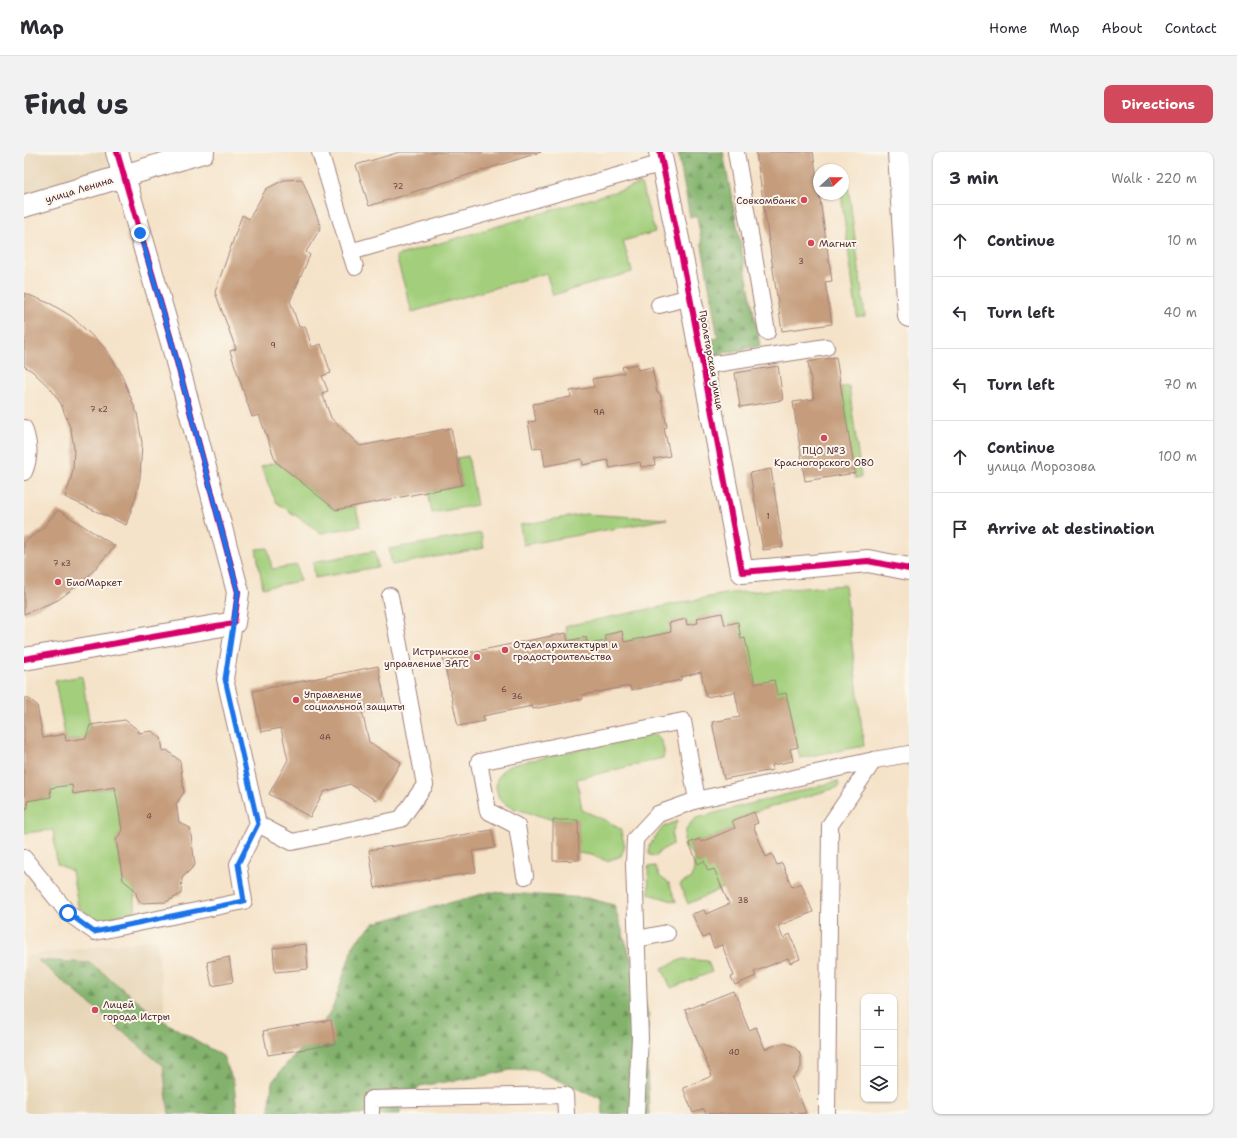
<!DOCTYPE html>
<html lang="en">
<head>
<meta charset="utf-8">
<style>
  body { margin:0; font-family:"Shantell Sans",sans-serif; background:#f2f2f3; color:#2b2b33 }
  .controls { position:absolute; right:12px; bottom:12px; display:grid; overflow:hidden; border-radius:8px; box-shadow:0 1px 3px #0004 }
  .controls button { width:36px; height:36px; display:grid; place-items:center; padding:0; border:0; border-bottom:1px solid #e1e1e2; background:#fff; color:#2b2b33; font:20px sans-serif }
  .compass { position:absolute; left:789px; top:12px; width:36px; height:36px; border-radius:50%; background:#fff; box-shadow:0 1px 3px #0004; rotate:68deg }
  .stop { position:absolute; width:12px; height:12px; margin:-9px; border:3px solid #1a73e8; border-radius:50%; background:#fff }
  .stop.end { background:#1a73e8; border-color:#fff; box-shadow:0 1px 4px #0008 }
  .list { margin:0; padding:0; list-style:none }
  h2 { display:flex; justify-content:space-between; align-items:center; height:52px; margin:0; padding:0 16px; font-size:17px }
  h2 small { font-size:13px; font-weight:400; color:#7c7c81 }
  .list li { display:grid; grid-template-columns:26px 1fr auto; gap:12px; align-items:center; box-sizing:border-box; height:72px; padding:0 16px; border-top:1px solid #e1e1e2 }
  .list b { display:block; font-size:15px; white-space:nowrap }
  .list p { margin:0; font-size:13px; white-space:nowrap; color:#7c7c81 }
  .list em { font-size:13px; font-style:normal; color:#7c7c81 }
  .icon { flex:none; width:22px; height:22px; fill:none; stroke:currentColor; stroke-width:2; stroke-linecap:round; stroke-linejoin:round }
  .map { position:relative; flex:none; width:885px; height:962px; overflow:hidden; border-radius:8px }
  header { display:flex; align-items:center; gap:24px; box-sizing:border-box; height:56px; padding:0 20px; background:#fff; border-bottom:1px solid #e1e1e2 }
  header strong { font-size:19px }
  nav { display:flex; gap:22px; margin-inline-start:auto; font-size:14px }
  .intro { display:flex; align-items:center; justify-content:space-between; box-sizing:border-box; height:96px; padding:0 24px }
  h1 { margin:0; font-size:28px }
  .button { padding:10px 18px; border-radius:8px; background:#d1495b; color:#fff; font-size:14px; font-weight:700 }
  main { display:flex; gap:24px; padding:0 24px }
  aside { flex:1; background:#fff; border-radius:8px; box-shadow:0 1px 3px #0004 }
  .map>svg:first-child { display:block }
  .built { fill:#e7d5b7 }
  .green { fill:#a3cf7c; stroke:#767754 }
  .forest { fill:url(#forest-firs); stroke:#66684c }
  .building { fill:#c59c7c }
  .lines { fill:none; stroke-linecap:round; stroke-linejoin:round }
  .lane-casing { stroke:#a0817a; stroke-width:18 }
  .street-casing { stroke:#a0817a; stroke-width:24 }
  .secondary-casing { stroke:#a0817a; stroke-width:24 }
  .primary-casing { stroke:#a0817a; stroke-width:24 }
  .lane { stroke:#fff; stroke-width:16 }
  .street { stroke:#fff; stroke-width:22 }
  .secondary { stroke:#fff; stroke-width:22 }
  .primary { stroke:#fff; stroke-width:22 }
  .cycleway-casing { stroke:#fbf7ec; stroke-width:8 }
  .cycleway { stroke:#d6006c; stroke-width:6 }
  .route { stroke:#1a73e8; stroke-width:5 }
  .poi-dot { fill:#d1495b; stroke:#fbf7ec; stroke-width:1.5 }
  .labels { text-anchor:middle; stroke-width:4; stroke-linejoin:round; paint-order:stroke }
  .number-label { font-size:8px; fill:#693e3f }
  .street-label { font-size:10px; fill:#4a1f2b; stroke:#fbf7ec }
  .poi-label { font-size:10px; fill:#4a1f2b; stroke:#fbf7ec; text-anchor:start }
</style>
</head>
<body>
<header>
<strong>Map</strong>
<nav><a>Home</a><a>Map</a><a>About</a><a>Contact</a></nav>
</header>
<div class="intro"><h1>Find us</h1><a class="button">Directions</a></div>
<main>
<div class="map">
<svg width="885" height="962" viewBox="0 0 885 962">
  <defs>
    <pattern id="forest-firs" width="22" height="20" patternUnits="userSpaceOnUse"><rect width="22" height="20" fill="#82b26c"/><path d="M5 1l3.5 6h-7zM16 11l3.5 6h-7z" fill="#6c9059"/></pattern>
  </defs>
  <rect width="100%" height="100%" fill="#fbf7ec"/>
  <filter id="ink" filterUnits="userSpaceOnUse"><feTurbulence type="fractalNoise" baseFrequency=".025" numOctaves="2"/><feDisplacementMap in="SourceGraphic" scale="8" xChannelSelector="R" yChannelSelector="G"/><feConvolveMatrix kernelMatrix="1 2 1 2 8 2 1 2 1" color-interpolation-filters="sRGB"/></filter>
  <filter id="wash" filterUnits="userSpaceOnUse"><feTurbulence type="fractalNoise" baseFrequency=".012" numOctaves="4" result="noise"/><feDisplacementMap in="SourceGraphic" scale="16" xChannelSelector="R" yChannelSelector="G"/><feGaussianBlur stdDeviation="0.9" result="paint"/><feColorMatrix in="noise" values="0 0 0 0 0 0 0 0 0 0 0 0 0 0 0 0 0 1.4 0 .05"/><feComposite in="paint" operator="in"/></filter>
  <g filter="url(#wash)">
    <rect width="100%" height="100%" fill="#f5e3c9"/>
    <g class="built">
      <path d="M0 0H93L100 24 0 54Z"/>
      <path d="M132 787 155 962H0V804Z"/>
    </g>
    <g class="green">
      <path d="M617 32 631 80 599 89 608 120 529 143 522 121 388 160 372 104Z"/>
      <path d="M819 32H824L841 164 833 165 817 42H819Z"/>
      <path d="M825 234 837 325 831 326 817 235Z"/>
      <path d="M444 304 453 353 408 361 404 340 438 333 433 306Z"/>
      <path d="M252 310 312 358 331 354 337 374 297 381 252 350 237 315Z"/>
      <path d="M561 362 643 367 499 393 496 373Z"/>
      <path d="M457 381 460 396 368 413 365 397Z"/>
      <path d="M244 396 248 417 273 413 276 429 239 436 232 397Z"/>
      <path d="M351 399 354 415 291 426 289 410Z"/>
      <path d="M821 433 840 594 776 606 762 541 753 543 731 532 721 486 717 487 714 470 701 473 698 461 673 466 674 471 663 473 662 467 645 471 647 480 600 490 597 479 581 483 582 489 564 492 562 485 544 489 541 474 706 441Z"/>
      <path d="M58 524 66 573 62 586 42 589 31 529Z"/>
      <path d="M623 582 633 583C638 589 642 598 639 606L553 627 558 658 583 669 596 677 601 694 597 704 583 709 567 703 554 701V668H529L489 656 481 652 475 646 472 636 473 627 479 618 487 613Z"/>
      <path d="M814 629 815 635 730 660 708 669 711 676 677 690 675 687 665 691 674 712 680 709 690 717 699 736 664 752 656 732 668 726C671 711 673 704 660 695 659 682 662 674 672 666Z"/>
      <path d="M48 633 49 642 91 635 98 679 92 688 99 728 111 738V760L75 768 65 764 54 754 48 719 33 712 29 678 0 681V657L3 649 27 645 26 636Z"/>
      <path d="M653 669 648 681 649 692 636 699 633 704 625 703V694L639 675Z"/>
      <path d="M631 714 636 725 645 731 652 750 625 742 624 715Z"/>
      <path d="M659 807 684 809 688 820 647 836 638 816Z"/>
    </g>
    <g class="forest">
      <path d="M654 0H699L736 194 690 203 687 187 694 186 673 64 666 65Z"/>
      <path d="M466 740 563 746 590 753 625 864 622 894 625 962H579L578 947 511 918H486L460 924 396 934 376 955V962H245L248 930 265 909 293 880 309 855 330 791 350 771Z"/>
      <path d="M14 808 67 811 134 866 199 904 210 931 213 962H145L139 914Z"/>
    </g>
    <g id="blocks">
      <g class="building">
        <path d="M376 0H517L345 54 332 13Z"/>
        <path d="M732 0H789L808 129 801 130 808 172 758 179Z"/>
        <path d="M278 27 297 75 282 100 286 103 266 149 275 175 281 174 288 195 297 192 307 221 298 224 304 239 298 241 307 266 336 294 427 276 438 333 312 358 252 310 235 263 228 265 206 199 212 197 191 140 218 63 225 67 242 37 260 28Z"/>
        <path d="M0 141 27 152 47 164 80 195 96 219 113 261 118 291 116 325 112 344 102 373 41 345 47 327 49 316 50 296 47 278 37 252 27 237 8 219 0 214Z"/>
        <path d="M812 205 831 321 781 329 769 250 790 247 784 210Z"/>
        <path d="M613 212 614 218 628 215 633 241H636L643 275 640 276 646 304 630 307 631 313 617 315 616 310 586 316 584 308 559 313 558 307 521 314 518 295 509 297 504 270 512 269 509 252 547 245 546 239 570 235 568 227 600 221 598 215Z"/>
        <path d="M754 214 759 248 716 255 711 221Z"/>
        <path d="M747 317 759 395 739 398 726 321Z"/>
        <path d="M34 358 91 394 62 427 34 448 0 462V390L17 378Z"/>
        <path d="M698 461 701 473 714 470 717 487 721 486 731 532 750 528 753 543 762 541 774 595 766 597 769 609 748 613 749 618 700 627 688 570 716 565 711 540 682 545 677 520 657 525V528L607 538 606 534 558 543 559 547 509 557 508 554 459 564 461 569 434 574 419 506 542 481 544 489 562 485 564 492 582 489 581 483 598 479 600 490 647 480 645 471 662 467 663 473 674 471 673 466Z"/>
        <path d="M354 514 362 554 338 559 345 590 377 610 353 649 326 632 300 640 286 665 245 642 264 608 257 576 237 580 229 539Z"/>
        <path d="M0 546H4L13 553 19 586 41 582 42 589 62 586 66 573 101 568 114 578 115 581 128 579 137 586 139 599 143 598 156 609 160 640 152 652 155 670 166 676 171 713 158 726 157 742 142 750 117 751 113 745 111 738 99 728 92 688 98 679 91 635 49 642 48 633 26 636 27 645 3 649 4 656 0 657Z"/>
        <path d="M730 660 734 671 729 673 742 705 748 702 753 713 758 711 768 735 777 731 789 760 754 774 759 786 766 782 776 807 766 811 764 806 730 820 732 824 711 833 707 825 710 824 698 793 690 796 685 783 679 786 668 762 680 758 682 762 705 752 690 717 684 719 680 709 674 712 665 691 675 687 677 690 711 676 708 669Z"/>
        <path d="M529 668H554L555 708 529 709Z"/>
        <path d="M468 678 471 696 448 699 452 720 351 736 345 698Z"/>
        <path d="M282 792 284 817 251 820 249 796Z"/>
        <path d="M205 805 209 830 188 834 183 810Z"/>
        <path d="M709 839 725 878 732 875 741 897 754 892 761 891 769 894 775 900 777 906V915L773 922 768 926 782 961 772 962 767 959 765 962H682L680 957 669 961 659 936 688 924 661 858Z"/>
        <path d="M307 868 311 892 244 903 239 879Z"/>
      </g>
    </g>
  </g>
  <g filter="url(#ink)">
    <use href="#blocks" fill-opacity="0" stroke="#a0817a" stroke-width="1"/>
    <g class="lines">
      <defs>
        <g id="lane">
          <path d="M296 0 331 115"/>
          <path d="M712 0 743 180"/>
          <path d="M326 100 639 11"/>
          <path d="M635 153 666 145"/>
          <path d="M678 214 802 195"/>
          <path d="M0 276C5 291 7 304 0 320"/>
          <path d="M210 471 201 527 234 672 268 690 377 667 401 633 366 444"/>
          <path d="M0 706 44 761 71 780 220 749 214 712 234 672"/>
          <path d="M501 724 493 674 464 659 455 610 659 569 673 648 850 608 885 602"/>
          <path d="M613 787 643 781"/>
          <path d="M347 962V947L541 943 542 962"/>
          <path d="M612 962 616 886 610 712 611 687 634 662 673 648"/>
          <path d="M803 962 806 673 850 608"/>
        </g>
        <g id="street">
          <path d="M636 0 666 145 718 420 844 409 885 417"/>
          <path d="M0 507 210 471 214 440 148 191 93 0"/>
        </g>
        <path id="secondary" d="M0 54 179 0"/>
        <path id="primary" d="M875 0 885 164"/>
      </defs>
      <use href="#lane" class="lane-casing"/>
      <use href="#street" class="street-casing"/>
      <use href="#secondary" class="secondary-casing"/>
      <use href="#primary" class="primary-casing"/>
      <use href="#lane" class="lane"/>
      <use href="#street" class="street"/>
      <use href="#secondary" class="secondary"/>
      <use href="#primary" class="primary"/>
      <defs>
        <g id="cycleway">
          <path d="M636 0 666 145 718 420 844 409 885 417"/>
          <path d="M0 507 210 471 214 440 148 191 93 0"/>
        </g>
      </defs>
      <use href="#cycleway" class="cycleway-casing"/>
      <use href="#cycleway" class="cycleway"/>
    </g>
  </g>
  <g class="lines" filter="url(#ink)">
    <path class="route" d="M44 761 70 780 220 749 214 712 234 672 201 527 214 440 148 191 116 81"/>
  </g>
  <g class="poi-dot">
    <circle cx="780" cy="48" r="4"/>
    <circle cx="787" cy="91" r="4"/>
    <circle cx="800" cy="286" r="4"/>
    <circle cx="34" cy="430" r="4"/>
    <circle cx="481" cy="498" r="4"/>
    <circle cx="453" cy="505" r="4"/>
    <circle cx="272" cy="548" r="4"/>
    <circle cx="71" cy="858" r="4"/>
  </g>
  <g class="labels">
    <g class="number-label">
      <text x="374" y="37">72</text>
      <text x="777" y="112">3</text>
      <text x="249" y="196">9</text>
      <text x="75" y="260">7 к2</text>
      <text x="575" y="263">9А</text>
      <text x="744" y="367">1</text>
      <text x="38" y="414">7 к3</text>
      <text x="480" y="540">6</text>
      <text x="493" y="547">36</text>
      <text x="301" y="588">4А</text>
      <text x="125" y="667">4</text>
      <text x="719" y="751">38</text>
      <text x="710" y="903">40</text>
    </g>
    <g class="street-label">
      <text transform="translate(55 37) rotate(-17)" y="4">улица Ленина</text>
      <text transform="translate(688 208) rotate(80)" y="4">Пролетарская улица</text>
    </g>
    <g class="poi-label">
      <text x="772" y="52" text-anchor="end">Совкомбанк</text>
      <text x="795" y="95">Магнит</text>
      <text x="800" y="302" text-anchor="middle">ПЦО №3<tspan x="800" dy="12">Красногорского ОВО</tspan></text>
      <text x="42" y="434">БиоМаркет</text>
      <text x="489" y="496">Отдел архитектуры и<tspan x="489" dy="12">градостроительства</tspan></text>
      <text x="445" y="503" text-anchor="end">Истринское<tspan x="445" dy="12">управление ЗАГС</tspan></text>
      <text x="280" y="546">Управление<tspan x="280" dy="12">социальной защиты</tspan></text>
      <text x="79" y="856">Лицей<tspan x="79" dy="12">города Истры</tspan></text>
    </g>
  </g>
</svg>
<div class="controls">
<button>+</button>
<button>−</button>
<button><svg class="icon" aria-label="layers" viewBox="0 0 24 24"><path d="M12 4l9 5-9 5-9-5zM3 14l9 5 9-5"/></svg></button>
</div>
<svg class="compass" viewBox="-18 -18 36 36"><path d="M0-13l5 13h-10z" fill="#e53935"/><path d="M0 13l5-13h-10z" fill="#7c7c81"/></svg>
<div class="stop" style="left:44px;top:761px"></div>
<div class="stop end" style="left:116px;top:81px"></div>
</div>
<aside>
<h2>3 min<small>Walk · 220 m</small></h2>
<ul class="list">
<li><svg class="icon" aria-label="ahead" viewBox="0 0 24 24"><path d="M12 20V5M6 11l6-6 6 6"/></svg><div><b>Continue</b></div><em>10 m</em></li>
<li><svg class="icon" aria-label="left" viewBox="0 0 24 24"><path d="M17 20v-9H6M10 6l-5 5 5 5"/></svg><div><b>Turn left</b></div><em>40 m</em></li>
<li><svg class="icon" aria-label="left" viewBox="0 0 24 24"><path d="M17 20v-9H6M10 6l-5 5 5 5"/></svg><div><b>Turn left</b></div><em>70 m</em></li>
<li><svg class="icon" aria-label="ahead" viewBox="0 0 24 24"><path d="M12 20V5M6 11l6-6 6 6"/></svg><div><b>Continue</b><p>улица Морозова</p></div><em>100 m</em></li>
<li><svg class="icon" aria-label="arrive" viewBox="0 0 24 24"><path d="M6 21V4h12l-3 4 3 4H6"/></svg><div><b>Arrive at destination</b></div></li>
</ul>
</aside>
</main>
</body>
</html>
